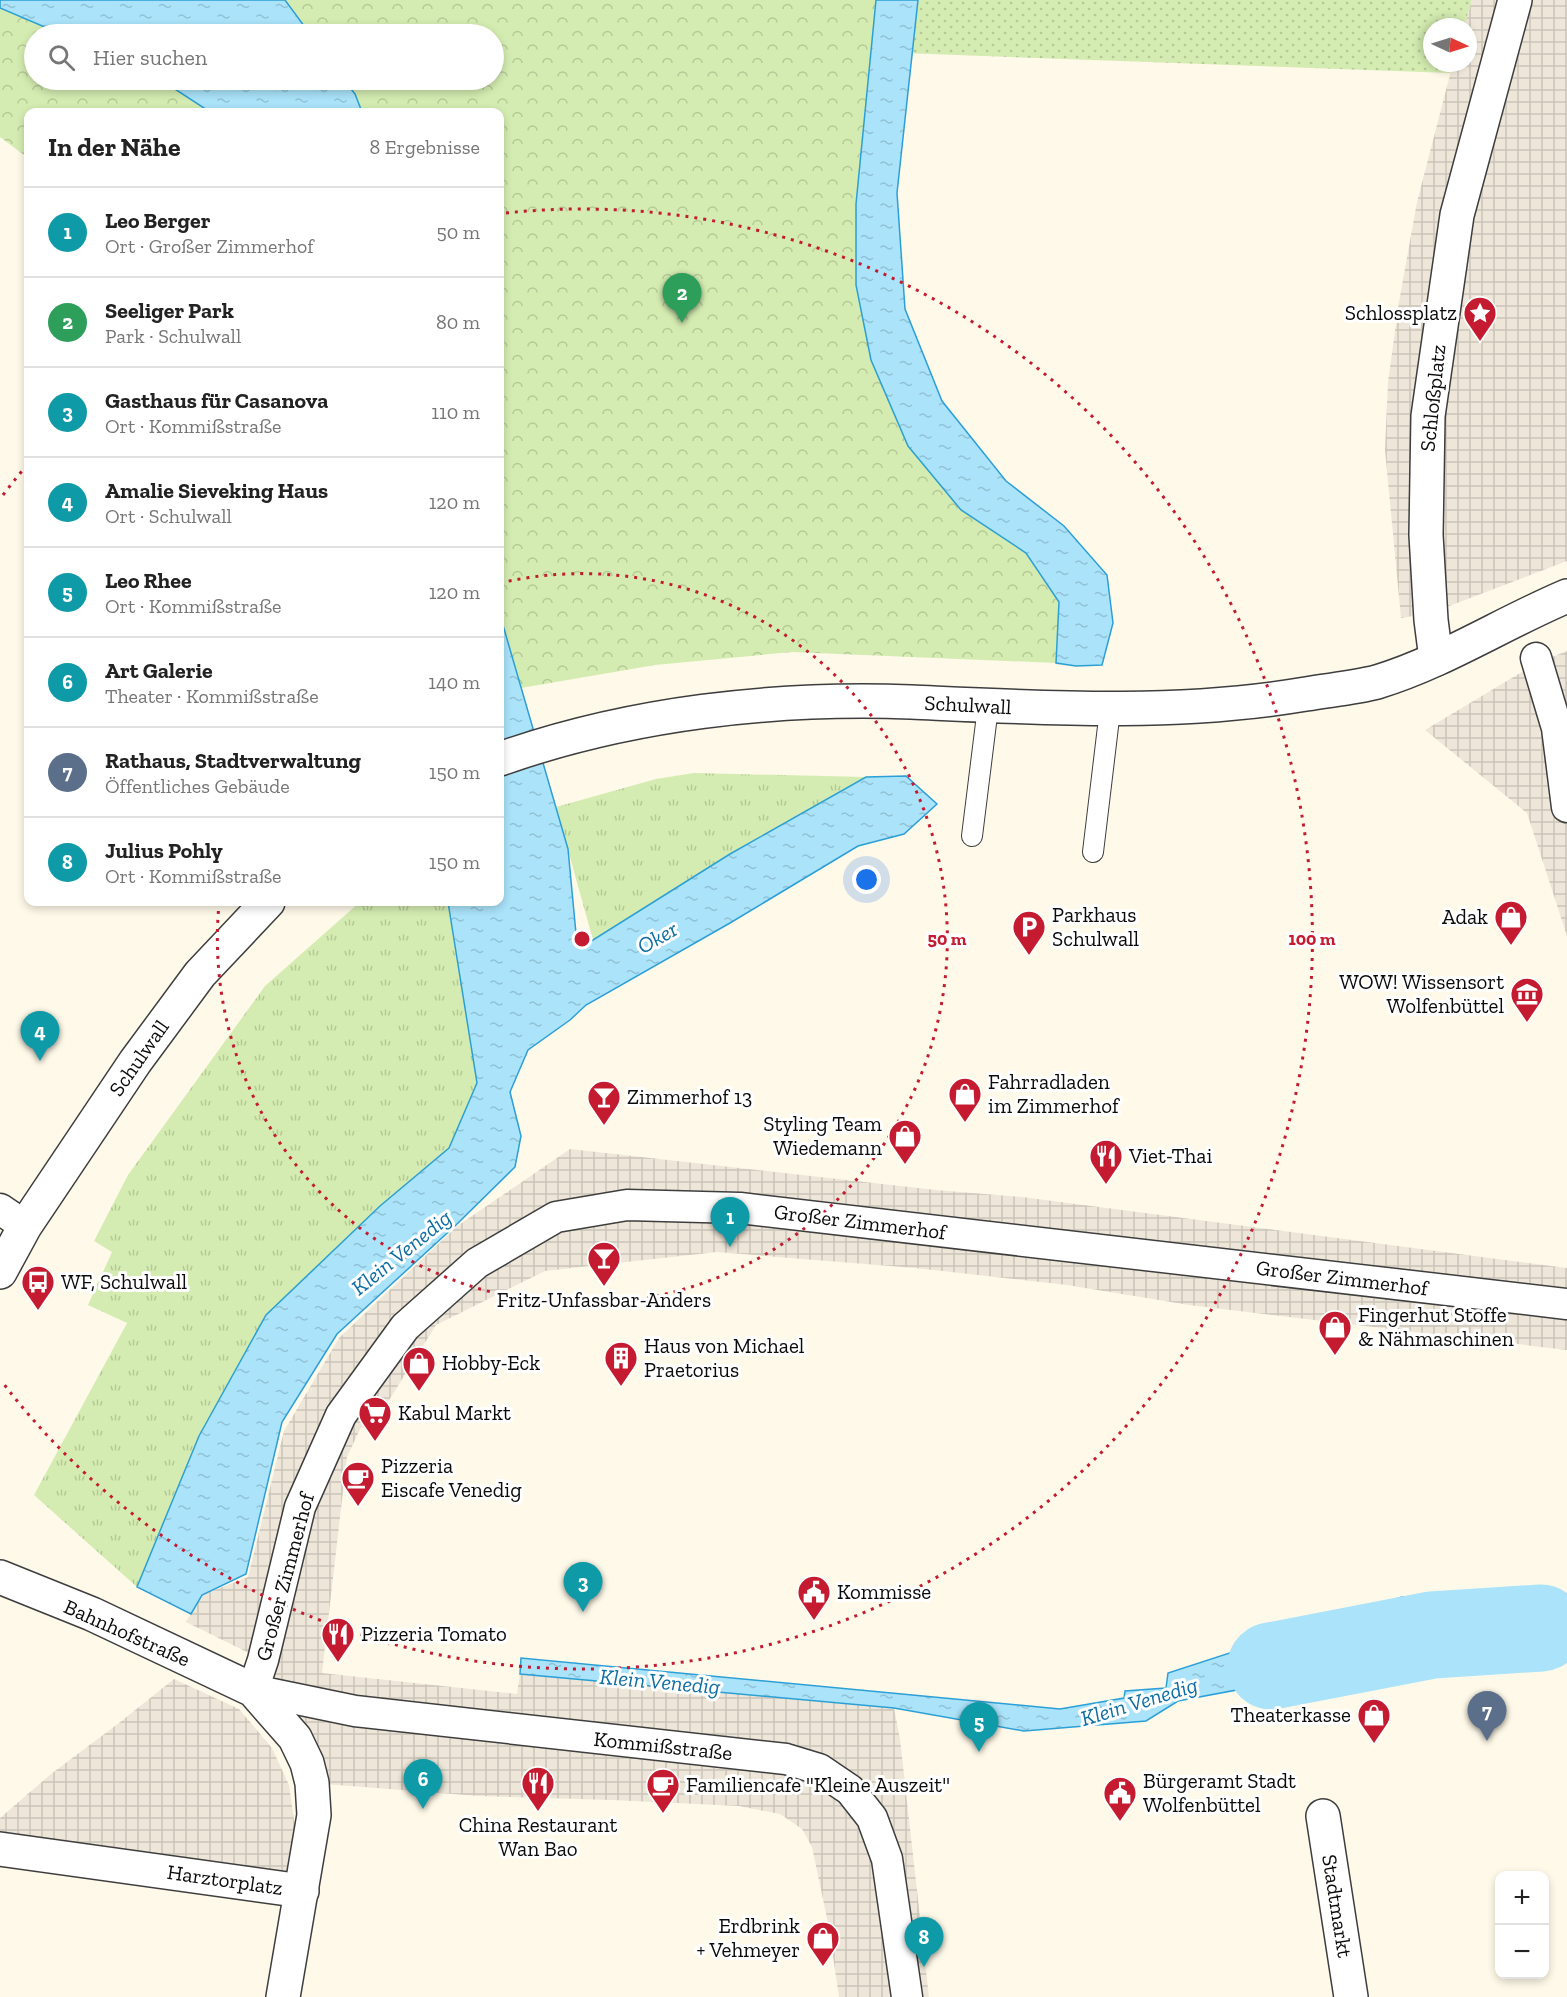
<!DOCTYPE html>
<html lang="de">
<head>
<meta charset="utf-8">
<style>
  body { margin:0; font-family:"Zilla Slab",serif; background:#f6f6f6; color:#222 }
  .controls { position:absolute; right:18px; bottom:18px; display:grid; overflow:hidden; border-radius:12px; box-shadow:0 3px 9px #0003 }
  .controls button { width:54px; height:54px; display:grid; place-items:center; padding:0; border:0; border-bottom:2px solid #e0e0e0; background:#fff; color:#222; font:30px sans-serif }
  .compass { position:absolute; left:1423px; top:18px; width:54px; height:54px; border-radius:50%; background:#fff; box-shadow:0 3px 9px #0003; rotate:94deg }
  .you { position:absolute; left:867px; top:880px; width:21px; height:21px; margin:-15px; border:4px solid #fff; border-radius:50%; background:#1a73e8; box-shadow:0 0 0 9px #1a73e833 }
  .badge { display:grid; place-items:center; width:39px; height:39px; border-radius:50%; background:#c41b30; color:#fff; font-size:20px; font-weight:700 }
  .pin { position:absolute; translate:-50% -50px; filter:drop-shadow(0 2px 3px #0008) }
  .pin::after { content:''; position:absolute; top:32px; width:21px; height:18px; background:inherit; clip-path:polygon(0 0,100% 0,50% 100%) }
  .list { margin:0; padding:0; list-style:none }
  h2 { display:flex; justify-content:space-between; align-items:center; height:78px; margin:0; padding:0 24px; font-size:26px }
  h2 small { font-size:20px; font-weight:400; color:#767676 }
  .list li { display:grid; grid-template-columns:39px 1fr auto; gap:18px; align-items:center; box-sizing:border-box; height:90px; padding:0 24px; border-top:2px solid #e0e0e0 }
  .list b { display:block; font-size:22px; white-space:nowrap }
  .list p { margin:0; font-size:20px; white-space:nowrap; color:#767676 }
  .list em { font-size:20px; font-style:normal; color:#767676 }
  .icon { flex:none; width:33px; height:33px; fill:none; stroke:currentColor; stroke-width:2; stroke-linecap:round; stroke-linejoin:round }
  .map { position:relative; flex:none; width:1567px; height:1997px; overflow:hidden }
  .search { position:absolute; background:#fff; box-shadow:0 3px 9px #0003; left:24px; top:24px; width:480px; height:66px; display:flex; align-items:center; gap:15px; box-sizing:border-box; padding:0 21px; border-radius:33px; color:#767676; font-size:22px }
  .panel { position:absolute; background:#fff; box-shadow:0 3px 9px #0003; left:24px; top:108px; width:480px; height:798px; border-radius:12px }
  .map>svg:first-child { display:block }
  .grass { fill:url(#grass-tufts) }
  .park { fill:url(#park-crowns); fill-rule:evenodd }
  .garden { fill:url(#garden-dots) }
  .plaza { fill:url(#plaza-grid) }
  .water { fill:url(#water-ripples); stroke:#2ca0d6; stroke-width:1.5 }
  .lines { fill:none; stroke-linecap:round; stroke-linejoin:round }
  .river { stroke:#aae3fa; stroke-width:87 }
  .service-casing { stroke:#3e3e3e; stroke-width:22 }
  .pedestrian-casing { stroke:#3e3e3e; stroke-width:33 }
  .minor-casing { stroke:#3e3e3e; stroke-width:36 }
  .tertiary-casing { stroke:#3e3e3e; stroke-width:36 }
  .service { stroke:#fff; stroke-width:20 }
  .pedestrian { stroke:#fff; stroke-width:30 }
  .minor { stroke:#fff; stroke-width:33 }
  .tertiary { stroke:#fff; stroke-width:33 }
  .ring { fill:none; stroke:#c41b30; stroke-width:3; stroke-dasharray:3 6 }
  .labels { text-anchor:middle; stroke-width:6; stroke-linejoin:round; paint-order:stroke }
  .poi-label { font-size:21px; fill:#0b0b0b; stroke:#fff; text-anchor:start }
  .street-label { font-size:21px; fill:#0b0b0b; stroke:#fff }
  .water-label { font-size:22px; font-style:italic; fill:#0d6ea4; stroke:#fff }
  .centre { fill:#c41b30; stroke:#fff; stroke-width:3 }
  .ring-label { font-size:18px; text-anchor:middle; font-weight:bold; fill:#c41b30; stroke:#fff; stroke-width:6; stroke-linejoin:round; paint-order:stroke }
</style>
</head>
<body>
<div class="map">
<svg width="1567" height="1997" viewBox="0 0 1567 1997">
  <defs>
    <pattern id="grass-tufts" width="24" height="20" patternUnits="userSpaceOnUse" patternTransform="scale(1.5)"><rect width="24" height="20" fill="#d4ecb1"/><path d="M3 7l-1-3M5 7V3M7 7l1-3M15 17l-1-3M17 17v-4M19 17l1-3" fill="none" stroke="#b5c997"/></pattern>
    <pattern id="park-crowns" width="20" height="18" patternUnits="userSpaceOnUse" patternTransform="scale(1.5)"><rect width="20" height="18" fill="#d4ecb1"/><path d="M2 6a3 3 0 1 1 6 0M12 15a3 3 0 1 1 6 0" fill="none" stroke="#b5c997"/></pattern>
    <pattern id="garden-dots" width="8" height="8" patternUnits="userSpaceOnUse" patternTransform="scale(1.5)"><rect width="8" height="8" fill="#d4ecb1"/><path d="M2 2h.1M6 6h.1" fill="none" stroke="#b5c997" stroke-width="1.8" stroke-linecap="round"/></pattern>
    <pattern id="plaza-grid" width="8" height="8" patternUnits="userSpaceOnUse" patternTransform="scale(1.5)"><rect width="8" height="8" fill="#eee7d9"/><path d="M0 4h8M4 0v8" fill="none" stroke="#cbc5b9"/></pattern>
    <pattern id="water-ripples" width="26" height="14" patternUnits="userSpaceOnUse" patternTransform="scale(1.5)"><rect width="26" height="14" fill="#aae3fa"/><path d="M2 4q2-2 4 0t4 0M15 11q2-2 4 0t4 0" fill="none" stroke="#91c1d5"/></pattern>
  </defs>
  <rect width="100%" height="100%" fill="#fff9e9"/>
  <g class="grass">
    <path d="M694 773 866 777 730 854 593 940 556 807 656 779Z"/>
    <path d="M360 902H448L477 1083 449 1148 380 1206 266 1315 199 1436 137 1587 34 1495 127 1323 88 1305 112 1252 94 1241 128 1175 265 986Z"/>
  </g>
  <path class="park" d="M0 0H876L856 204V285L871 360 908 446 961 510 1026 553 1059 602 1056 663 792 652 655 665 521 688 500 696V112H28V158L0 137ZM34 34H494V80H34Z"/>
  <path class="garden" d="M908 0H1472L1464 27H1432V63H1453L1450 73 902 53Z"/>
  <g class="plaza">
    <path d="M1472 0H1567V561L1431 613 1401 618 1385 450 1388 382 1399 302 1417 202 1453 63H1468V27H1464Z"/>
    <path d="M1567 651V936L1527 813 1425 730 1537 663Z"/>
    <path d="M570 1149 936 1190 1022 1197 1567 1268V1350L1189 1305 1067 1285 915 1268 717 1252 545 1271 436 1325 371 1429 361 1427 347 1457 322 1673 517 1694 520 1674 894 1708 900 1739 929 1997H839L828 1923 812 1847 802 1829 780 1814 739 1806 612 1800 478 1796 312 1783 263 1660 186 1622 202 1595 248 1577 284 1431 339 1338 456 1227Z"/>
    <path d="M174 1679 239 1709 272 1748 289 1785 295 1827 286 1888 0 1849V1818L51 1774 119 1723Z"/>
  </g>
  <g class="water">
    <path d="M0 0H285L310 34H61L0 8Z"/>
    <path d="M876 0H918L897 193 905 309 942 401 1006 481 1064 526 1107 575 1113 623 1102 665 1076 666 1056 663 1059 602 1026 553 961 510 908 446 871 360 856 285V204Z"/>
    <path d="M161 80H344L355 94 362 112H210Z"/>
    <path d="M500 615 568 849 577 944 593 940 730 854 866 777 906 776 937 804 904 834 858 846 730 923 586 1005 570 1020 528 1050 510 1092 521 1136 515 1167 456 1225 337 1334 282 1422 246 1574 202 1595 191 1614 137 1587 199 1436 266 1315 380 1206 449 1148 477 1083 448 902H500Z"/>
    <path d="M1402 1597 1498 1601H1567V1636H1410L1274 1683 1178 1701 1146 1721 1024 1731 894 1708 520 1674 521 1658 1060 1709 1124 1698 1125 1691 1166 1688 1168 1673Z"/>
  </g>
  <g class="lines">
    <path class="river" d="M1271 1666 1432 1635 1541 1628"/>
    <defs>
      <g id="service">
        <path d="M972 836 988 707"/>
        <path d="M1093 852 1110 710"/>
      </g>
      <g id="pedestrian">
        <path d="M1536 658 1557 728 1567 807"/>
        <path d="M0 1209 25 1226"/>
        <path d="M907 1997 887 1859 872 1818 850 1790 819 1769 786 1759 355 1711 253 1690 263 1660 300 1507 341 1415 405 1327 477 1263 556 1217 627 1205 740 1208 1567 1304"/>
      </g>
      <g id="minor">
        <path d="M1436 659 1431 620 1426 535 1428 416 1457 215 1515 0"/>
        <path d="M0 1577 92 1614 253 1690 295 1738 307 1763 312 1783 314 1815 283 1997"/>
        <path d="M1323 1816 1351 1997"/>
        <path d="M0 1849 302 1891"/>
      </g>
      <g id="tertiary">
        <path d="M500 759C630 713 774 697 911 702 1044 708 1175 716 1306 694 1329 690 1354 688 1377 682 1443 662 1503 623 1567 596"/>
        <path d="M0 1272 25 1226 135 1062 200 974 268 902"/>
      </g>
    </defs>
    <use href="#service" class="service-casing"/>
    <use href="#pedestrian" class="pedestrian-casing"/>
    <use href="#minor" class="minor-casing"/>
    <use href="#tertiary" class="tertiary-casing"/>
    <use href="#service" class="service"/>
    <use href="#pedestrian" class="pedestrian"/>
    <use href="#minor" class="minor"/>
    <use href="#tertiary" class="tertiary"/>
  </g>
  <g class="ring">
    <path d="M500 583A365 365 0 1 1 219 904"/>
    <path d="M3 495A730 730 0 0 1 27 465M506 213A730 730 0 1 1 3 1383"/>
  </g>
  <defs>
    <symbol id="sight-pin" viewBox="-11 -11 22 30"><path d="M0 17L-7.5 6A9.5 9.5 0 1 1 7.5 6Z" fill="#c41b30" stroke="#fff"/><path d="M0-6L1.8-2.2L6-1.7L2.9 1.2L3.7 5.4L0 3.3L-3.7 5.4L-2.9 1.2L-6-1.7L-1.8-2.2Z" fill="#fff"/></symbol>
    <symbol id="shop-pin" viewBox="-11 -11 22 30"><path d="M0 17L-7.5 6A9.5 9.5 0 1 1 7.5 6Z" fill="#c41b30" stroke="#fff"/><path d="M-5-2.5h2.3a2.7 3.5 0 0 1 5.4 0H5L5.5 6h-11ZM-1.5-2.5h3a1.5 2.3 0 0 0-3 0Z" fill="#fff"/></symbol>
    <symbol id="parking-pin" viewBox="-11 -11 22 30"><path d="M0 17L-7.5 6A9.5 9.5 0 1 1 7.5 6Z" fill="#c41b30" stroke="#fff"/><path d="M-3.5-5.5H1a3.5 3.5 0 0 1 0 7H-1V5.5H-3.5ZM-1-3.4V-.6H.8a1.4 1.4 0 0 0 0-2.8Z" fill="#fff"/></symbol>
    <symbol id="museum-pin" viewBox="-11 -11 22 30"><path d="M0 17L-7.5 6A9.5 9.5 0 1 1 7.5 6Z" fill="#c41b30" stroke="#fff"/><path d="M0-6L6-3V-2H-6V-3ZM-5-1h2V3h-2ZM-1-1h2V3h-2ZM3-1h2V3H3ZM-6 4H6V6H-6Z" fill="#fff"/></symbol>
    <symbol id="bar-pin" viewBox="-11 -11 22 30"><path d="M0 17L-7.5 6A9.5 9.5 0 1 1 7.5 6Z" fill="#c41b30" stroke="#fff"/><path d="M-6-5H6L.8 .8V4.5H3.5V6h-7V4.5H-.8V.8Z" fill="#fff"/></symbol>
    <symbol id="restaurant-pin" viewBox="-11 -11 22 30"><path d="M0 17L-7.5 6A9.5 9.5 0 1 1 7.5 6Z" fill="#c41b30" stroke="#fff"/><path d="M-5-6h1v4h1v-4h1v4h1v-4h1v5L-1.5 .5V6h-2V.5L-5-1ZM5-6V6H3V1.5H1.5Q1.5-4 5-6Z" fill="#fff"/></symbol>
    <symbol id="bus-pin" viewBox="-11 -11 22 30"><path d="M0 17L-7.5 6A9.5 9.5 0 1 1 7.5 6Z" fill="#c41b30" stroke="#fff"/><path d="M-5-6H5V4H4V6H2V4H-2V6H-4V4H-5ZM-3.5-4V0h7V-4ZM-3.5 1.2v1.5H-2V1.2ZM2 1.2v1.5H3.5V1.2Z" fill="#fff"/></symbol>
    <symbol id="building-pin" viewBox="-11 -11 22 30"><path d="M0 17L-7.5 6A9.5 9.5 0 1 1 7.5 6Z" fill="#c41b30" stroke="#fff"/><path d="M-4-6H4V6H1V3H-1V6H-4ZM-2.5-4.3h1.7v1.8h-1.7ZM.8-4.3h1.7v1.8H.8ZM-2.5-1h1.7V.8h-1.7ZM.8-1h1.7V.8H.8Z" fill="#fff"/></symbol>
    <symbol id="supermarket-pin" viewBox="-11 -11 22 30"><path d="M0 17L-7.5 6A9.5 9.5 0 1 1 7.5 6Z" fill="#c41b30" stroke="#fff"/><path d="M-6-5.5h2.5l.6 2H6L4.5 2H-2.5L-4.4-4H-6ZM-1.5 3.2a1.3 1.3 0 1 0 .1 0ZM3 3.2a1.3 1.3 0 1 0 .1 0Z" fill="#fff"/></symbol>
    <symbol id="cafe-pin" viewBox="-11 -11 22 30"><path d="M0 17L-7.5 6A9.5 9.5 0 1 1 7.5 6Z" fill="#c41b30" stroke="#fff"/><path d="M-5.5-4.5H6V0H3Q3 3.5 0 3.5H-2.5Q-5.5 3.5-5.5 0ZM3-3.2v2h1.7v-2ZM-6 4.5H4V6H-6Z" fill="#fff"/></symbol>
    <symbol id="civic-pin" viewBox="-11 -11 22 30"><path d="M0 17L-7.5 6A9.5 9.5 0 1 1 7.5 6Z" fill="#c41b30" stroke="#fff"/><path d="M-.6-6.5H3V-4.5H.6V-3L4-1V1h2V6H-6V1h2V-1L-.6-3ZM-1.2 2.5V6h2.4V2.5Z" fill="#fff"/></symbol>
  </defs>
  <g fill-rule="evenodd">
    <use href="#sight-pin" x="1461" y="294" width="38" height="52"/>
    <use href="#shop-pin" x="1492" y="898" width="38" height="52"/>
    <use href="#parking-pin" x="1010" y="908" width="38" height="52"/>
    <use href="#museum-pin" x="1508" y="975" width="38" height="52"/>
    <use href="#shop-pin" x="946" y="1075" width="38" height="52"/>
    <use href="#bar-pin" x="585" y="1078" width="38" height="52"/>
    <use href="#shop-pin" x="886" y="1117" width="38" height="52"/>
    <use href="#restaurant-pin" x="1087" y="1137" width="38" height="52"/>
    <use href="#bar-pin" x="585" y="1239" width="38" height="52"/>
    <use href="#bus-pin" x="19" y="1263" width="38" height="52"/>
    <use href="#shop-pin" x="1316" y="1308" width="38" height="52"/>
    <use href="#building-pin" x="602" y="1339" width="38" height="52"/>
    <use href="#shop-pin" x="400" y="1344" width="38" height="52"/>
    <use href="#supermarket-pin" x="356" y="1394" width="38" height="52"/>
    <use href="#cafe-pin" x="339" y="1459" width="38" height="52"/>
    <use href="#civic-pin" x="795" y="1573" width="38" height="52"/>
    <use href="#restaurant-pin" x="319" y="1615" width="38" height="52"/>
    <use href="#shop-pin" x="1355" y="1696" width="38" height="52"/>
    <use href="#restaurant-pin" x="519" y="1764" width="38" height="52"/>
    <use href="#cafe-pin" x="644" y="1766" width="38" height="52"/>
    <use href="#civic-pin" x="1101" y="1774" width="38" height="52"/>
    <use href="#shop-pin" x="804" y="1919" width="38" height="52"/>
  </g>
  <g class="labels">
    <g class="poi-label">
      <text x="1457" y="320" text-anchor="end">Schlossplatz</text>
      <text x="1052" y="922">Parkhaus<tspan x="1052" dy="24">Schulwall</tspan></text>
      <text x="1488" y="924" text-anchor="end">Adak</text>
      <text x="1504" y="989" text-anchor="end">WOW! Wissensort<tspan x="1504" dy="24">Wolfenbüttel</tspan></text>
      <text x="988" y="1089">Fahrradladen<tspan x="988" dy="24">im Zimmerhof</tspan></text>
      <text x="627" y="1104">Zimmerhof 13</text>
      <text x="882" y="1131" text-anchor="end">Styling Team<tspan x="882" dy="24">Wiedemann</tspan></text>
      <text x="1129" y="1163">Viet-Thai</text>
      <text x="61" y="1289">WF, Schulwall</text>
      <text x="604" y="1307" text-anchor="middle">Fritz-Unfassbar-Anders</text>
      <text x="1358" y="1322">Fingerhut Stoffe<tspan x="1358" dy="24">&amp; Nähmaschinen</tspan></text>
      <text x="644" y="1353">Haus von Michael<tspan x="644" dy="24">Praetorius</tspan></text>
      <text x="442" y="1370">Hobby-Eck</text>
      <text x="398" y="1420">Kabul Markt</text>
      <text x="381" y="1473">Pizzeria<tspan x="381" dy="24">Eiscafe Venedig</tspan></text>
      <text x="837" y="1599">Kommisse</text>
      <text x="361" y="1641">Pizzeria Tomato</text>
      <text x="1351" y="1722" text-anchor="end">Theaterkasse</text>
      <text x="1143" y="1788">Bürgeramt Stadt<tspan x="1143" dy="24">Wolfenbüttel</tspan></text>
      <text x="686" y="1792">Familiencafe "Kleine Auszeit"</text>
      <text x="538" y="1832" text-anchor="middle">China Restaurant<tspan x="538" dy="24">Wan Bao</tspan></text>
      <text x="800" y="1933" text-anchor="end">Erdbrink<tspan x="800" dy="24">+ Vehmeyer</tspan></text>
    </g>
    <g class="street-label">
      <text transform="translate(1433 398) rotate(-84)" y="7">Schloßplatz</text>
      <text transform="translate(968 705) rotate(3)" y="7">Schulwall</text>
      <text transform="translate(139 1058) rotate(-55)" y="7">Schulwall</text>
      <text transform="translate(860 1222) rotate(7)" y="7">Großer Zimmerhof</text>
      <text transform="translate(1342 1278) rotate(7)" y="7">Großer Zimmerhof</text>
      <text transform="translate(285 1577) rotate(-75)" y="7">Großer Zimmerhof</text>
      <text transform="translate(127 1633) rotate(24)" y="7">Bahnhofstraße</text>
      <text transform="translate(663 1746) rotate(6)" y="7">Kommißstraße</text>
      <text transform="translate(225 1880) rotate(8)" y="7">Harztorplatz</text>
      <text transform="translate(1337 1906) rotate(81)" y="7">Stadtmarkt</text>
    </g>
    <g class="water-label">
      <text transform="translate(657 937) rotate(-30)" y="8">Oker</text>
      <text transform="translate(401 1252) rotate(-39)" y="8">Klein Venedig</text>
      <text transform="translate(660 1681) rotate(5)" y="8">Klein Venedig</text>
      <text transform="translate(1139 1701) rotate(-17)" y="8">Klein Venedig</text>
    </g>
  </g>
  <circle cx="582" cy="939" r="9" class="centre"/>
  <g class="ring-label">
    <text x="947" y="945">50 m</text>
    <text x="1312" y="945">100 m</text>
  </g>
</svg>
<div class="controls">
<button>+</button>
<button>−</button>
</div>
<svg class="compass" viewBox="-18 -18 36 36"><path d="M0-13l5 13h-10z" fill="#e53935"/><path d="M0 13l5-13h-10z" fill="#767676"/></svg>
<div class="you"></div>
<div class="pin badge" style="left:730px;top:1247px;background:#0f9aa8">1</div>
<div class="pin badge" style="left:682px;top:323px;background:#2e9e5b">2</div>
<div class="pin badge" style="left:583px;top:1612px;background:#0f9aa8">3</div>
<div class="pin badge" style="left:40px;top:1061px;background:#0f9aa8">4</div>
<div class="pin badge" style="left:979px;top:1752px;background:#0f9aa8">5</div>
<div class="pin badge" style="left:423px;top:1809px;background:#0f9aa8">6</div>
<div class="pin badge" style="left:1487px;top:1741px;background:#5c6f8a">7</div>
<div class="pin badge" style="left:924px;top:1967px;background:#0f9aa8">8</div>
<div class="search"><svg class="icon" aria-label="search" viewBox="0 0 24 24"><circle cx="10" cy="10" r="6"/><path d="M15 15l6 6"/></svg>Hier suchen</div>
<section class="panel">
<h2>In der Nähe<small>8 Ergebnisse</small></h2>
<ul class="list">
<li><span class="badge" style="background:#0f9aa8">1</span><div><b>Leo Berger</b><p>Ort · Großer Zimmerhof</p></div><em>50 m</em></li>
<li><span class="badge" style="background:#2e9e5b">2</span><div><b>Seeliger Park</b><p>Park · Schulwall</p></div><em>80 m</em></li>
<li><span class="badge" style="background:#0f9aa8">3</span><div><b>Gasthaus für Casanova</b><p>Ort · Kommißstraße</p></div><em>110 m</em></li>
<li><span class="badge" style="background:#0f9aa8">4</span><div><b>Amalie Sieveking Haus</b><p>Ort · Schulwall</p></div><em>120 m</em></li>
<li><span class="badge" style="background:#0f9aa8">5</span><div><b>Leo Rhee</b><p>Ort · Kommißstraße</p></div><em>120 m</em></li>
<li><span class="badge" style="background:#0f9aa8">6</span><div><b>Art Galerie</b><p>Theater · Kommißstraße</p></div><em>140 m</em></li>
<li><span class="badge" style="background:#5c6f8a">7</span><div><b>Rathaus, Stadtverwaltung</b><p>Öffentliches Gebäude</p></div><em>150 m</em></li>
<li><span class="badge" style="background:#0f9aa8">8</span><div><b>Julius Pohly</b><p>Ort · Kommißstraße</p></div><em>150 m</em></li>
</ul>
</section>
</div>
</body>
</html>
